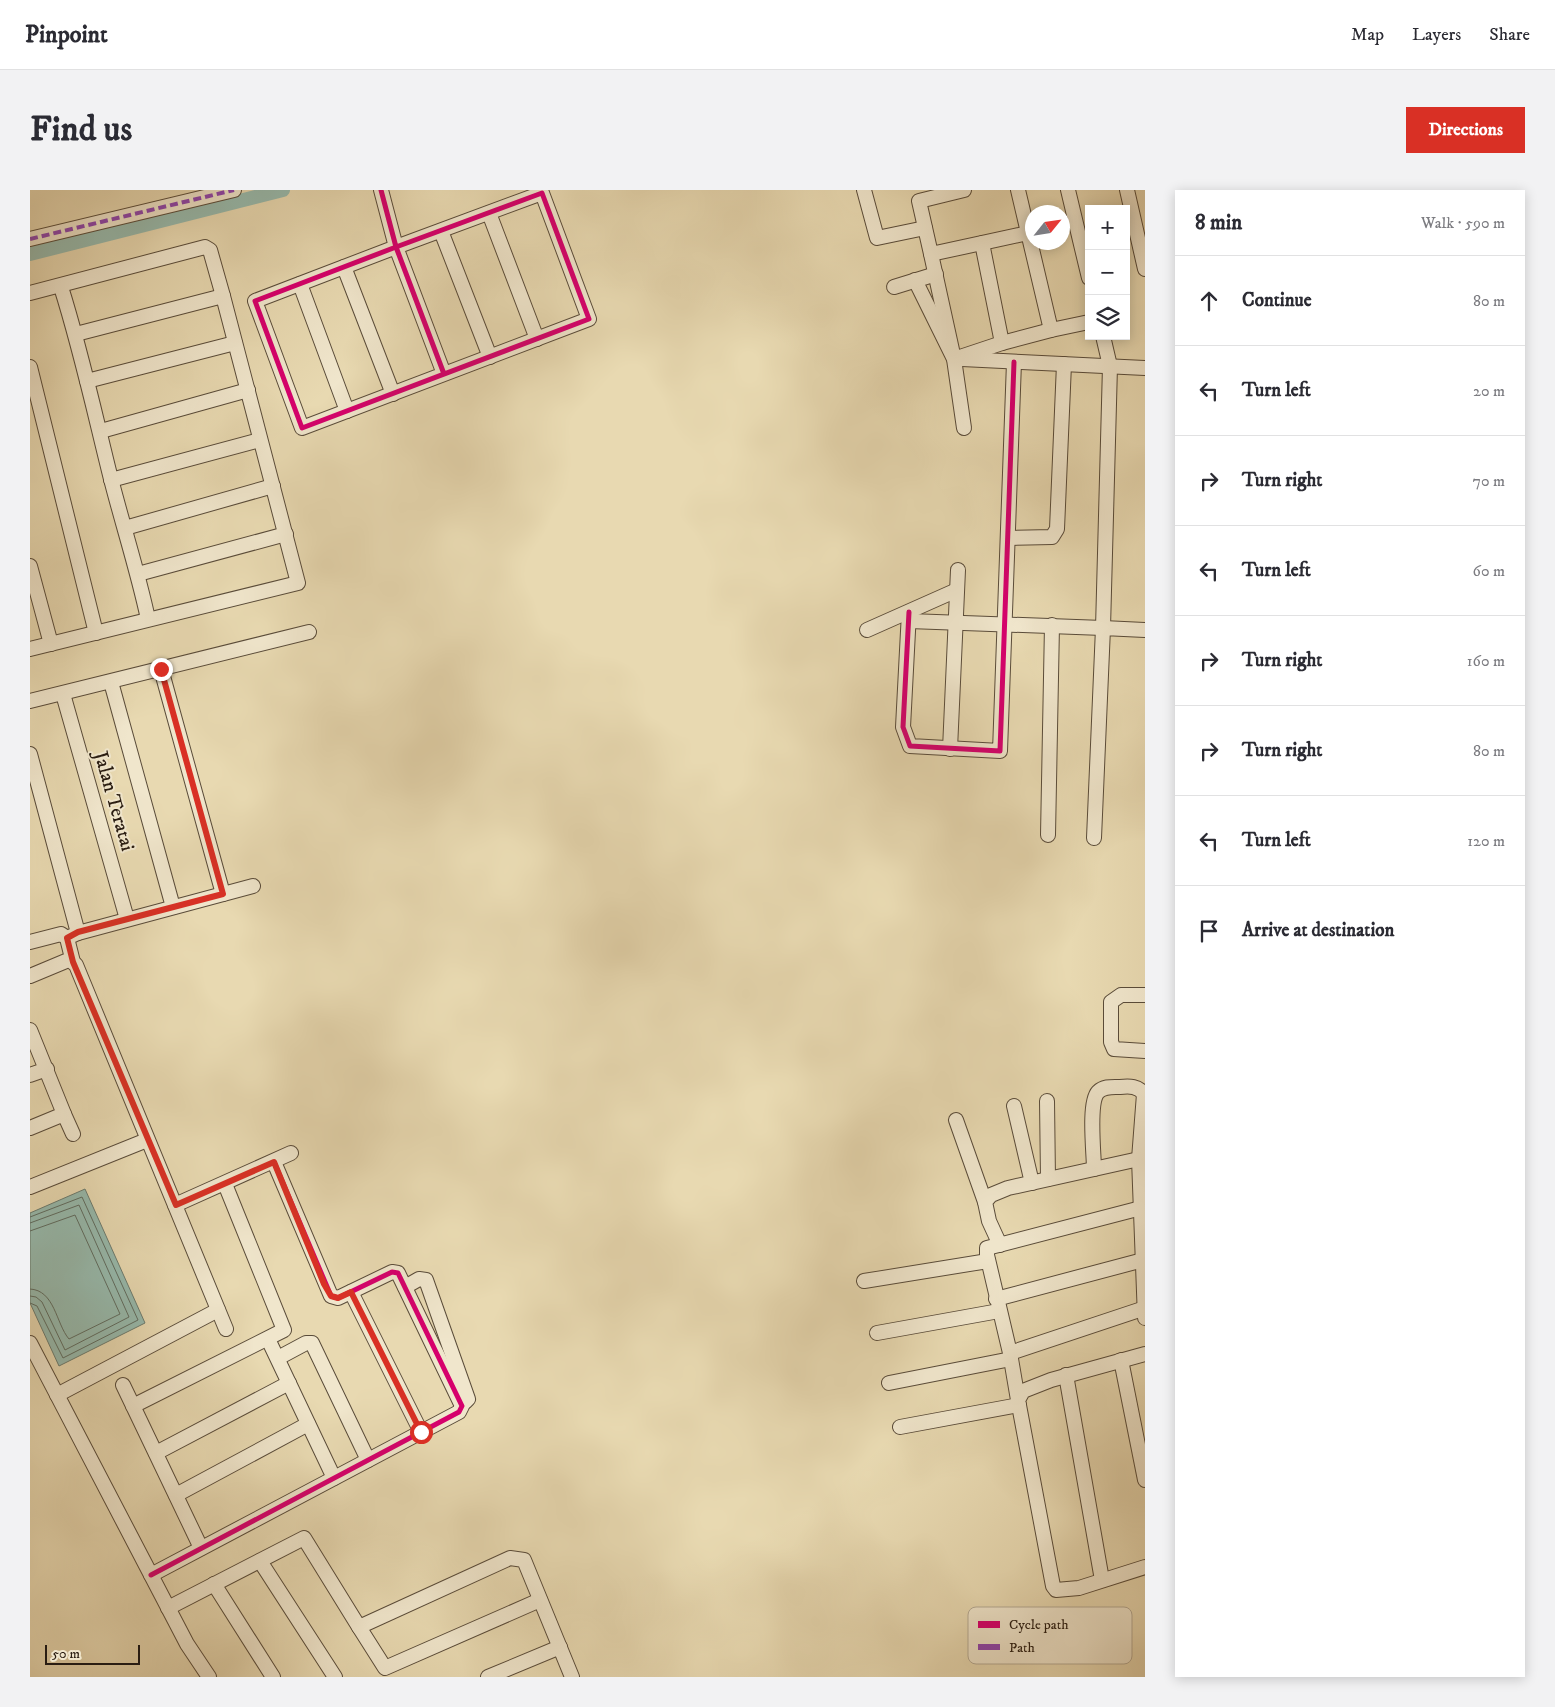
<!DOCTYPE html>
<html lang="en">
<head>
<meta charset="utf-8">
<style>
  body { margin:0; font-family:"IM FELL DW Pica",serif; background:#f2f2f3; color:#2b2b33 }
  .controls { position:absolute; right:15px; top:15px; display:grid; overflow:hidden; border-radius:0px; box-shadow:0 2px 12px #0003 }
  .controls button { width:45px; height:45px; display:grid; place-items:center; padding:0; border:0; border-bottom:1px solid #e1e1e2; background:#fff; color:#2b2b33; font:25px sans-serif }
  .compass { position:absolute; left:995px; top:15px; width:45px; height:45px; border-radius:50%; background:#fff; box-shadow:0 2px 12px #0003; rotate:60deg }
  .scale { position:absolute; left:15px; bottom:12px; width:95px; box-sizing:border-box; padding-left:5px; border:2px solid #2a1d12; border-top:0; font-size:14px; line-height:18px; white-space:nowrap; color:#2a1d12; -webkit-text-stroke:4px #f0e6cc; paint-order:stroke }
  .stop { position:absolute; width:15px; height:15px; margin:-11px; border:4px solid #d93025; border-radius:50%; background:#fff }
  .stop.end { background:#d93025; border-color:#fff; box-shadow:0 1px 5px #0008 }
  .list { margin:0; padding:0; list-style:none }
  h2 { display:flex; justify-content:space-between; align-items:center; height:65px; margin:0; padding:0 20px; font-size:21px }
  h2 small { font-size:16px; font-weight:400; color:#7c7c81 }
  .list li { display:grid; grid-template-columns:32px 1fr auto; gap:15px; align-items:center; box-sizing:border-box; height:90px; padding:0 20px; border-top:1px solid #e1e1e2 }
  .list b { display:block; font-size:19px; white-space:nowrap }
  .list em { font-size:16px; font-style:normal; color:#7c7c81 }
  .icon { flex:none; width:28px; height:28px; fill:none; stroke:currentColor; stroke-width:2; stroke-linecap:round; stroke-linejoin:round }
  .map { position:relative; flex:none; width:1115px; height:1487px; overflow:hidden; border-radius:0px }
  header { display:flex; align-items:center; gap:30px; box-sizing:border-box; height:70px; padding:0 25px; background:#fff; border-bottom:1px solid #e1e1e2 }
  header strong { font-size:24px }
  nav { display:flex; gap:28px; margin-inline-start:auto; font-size:18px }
  .intro { display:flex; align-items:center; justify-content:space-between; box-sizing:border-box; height:120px; padding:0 30px }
  h1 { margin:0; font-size:35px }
  .button { padding:12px 22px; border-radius:0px; background:#d93025; color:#fff; font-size:18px; font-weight:700 }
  main { display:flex; gap:30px; padding:0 30px }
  aside { flex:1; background:#fff; border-radius:0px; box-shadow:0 2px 12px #0003 }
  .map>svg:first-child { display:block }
  .water { fill:#97baad; stroke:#6b7b6f }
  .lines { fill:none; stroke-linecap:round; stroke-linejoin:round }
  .shore { stroke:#606c60; stroke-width:1 }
  .canal { stroke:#97baad; stroke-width:14 }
  .street-casing { stroke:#5a4c3a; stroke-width:16 }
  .street { stroke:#f0e6cc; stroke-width:14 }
  .quiet { stroke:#8e44ad; stroke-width:4; stroke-dasharray:8 4; stroke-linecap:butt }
  .cycleway-casing { stroke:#f0e6cc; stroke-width:8 }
  .cycleway { stroke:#d6006c; stroke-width:5 }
  .route { stroke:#d93025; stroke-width:6 }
  .labels { text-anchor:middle; stroke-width:4; stroke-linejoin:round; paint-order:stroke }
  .street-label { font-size:20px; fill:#2a1d12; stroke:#f0e6cc }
  .key { fill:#f0e6cc; stroke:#b5aa94; stroke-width:1 }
  .key-label { font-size:14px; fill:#2a1d12 }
</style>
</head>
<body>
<header>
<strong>Pinpoint</strong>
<nav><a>Map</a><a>Layers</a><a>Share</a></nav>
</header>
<div class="intro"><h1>Find us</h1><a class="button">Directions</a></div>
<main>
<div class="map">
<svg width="1115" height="1487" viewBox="0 0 1115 1487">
  <rect width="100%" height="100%" fill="#e8d9b1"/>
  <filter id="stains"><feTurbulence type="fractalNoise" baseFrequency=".004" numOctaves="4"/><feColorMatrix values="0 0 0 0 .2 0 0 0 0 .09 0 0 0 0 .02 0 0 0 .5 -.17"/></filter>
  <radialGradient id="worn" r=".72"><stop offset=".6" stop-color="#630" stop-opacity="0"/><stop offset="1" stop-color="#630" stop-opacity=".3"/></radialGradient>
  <path class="water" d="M55 999 115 1133 29 1176 0 1113V1023Z"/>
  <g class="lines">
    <g class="shore">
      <path d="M0 1027 52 1007 108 1130 33 1168 7 1116 0 1113"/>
      <path d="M0 1033 49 1015 99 1127 35 1160 12 1112 6 1107 0 1106"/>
      <path d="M0 1041 45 1025 90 1124 39 1149C26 1134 25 1100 0 1099"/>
    </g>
    <path class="canal" d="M0 64 253 0"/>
    <defs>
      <g id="street">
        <path d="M351 0 366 57 225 111 272 238 559 129 512 3 366 57 414 184"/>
        <path d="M834 0 847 48 895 38"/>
        <path d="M934 0 889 11 901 64 998 43"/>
        <path d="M988 0 1021 140 1059 132"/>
        <path d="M1038 0 1059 88"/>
        <path d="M1097 0 1115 79"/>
        <path d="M459 23 507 149"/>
        <path d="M411 41 460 167"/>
        <path d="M0 49 204 0"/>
        <path d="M952 53 972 153"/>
        <path d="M901 64 924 169 972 153 1021 140"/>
        <path d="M314 77 363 204"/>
        <path d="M885 90 924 169 934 238"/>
        <path d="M270 94 317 221"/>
        <path d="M31 97C51 160 65 225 81 289 93 336 108 382 118 429"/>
        <path d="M864 97 906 84"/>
        <path d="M0 103 175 57 180 60 193 106"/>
        <path d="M932 169 1115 178"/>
        <path d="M0 177 66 443"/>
        <path d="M57 191 205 153"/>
        <path d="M71 241 218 200"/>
        <path d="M81 290 230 250"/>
        <path d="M95 338 243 296"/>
        <path d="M978 348 1022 347 1027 339 1034 174"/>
        <path d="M0 376 21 454"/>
        <path d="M108 384 256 344"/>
        <path d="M879 422 873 537 880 556 970 561 984 172"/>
        <path d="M879 431 1073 438 1080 176 1073 146"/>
        <path d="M837 440 927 400"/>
        <path d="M0 459 268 393 193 106 46 144"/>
        <path d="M131 479 193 704"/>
        <path d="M81 492 143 717"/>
        <path d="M33 504 97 729"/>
        <path d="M0 511 279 442"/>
        <path d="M920 559 928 380"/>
        <path d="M0 564 48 743 37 748"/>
        <path d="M1018 645 1022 435"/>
        <path d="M1064 648 1073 438 1115 440"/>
        <path d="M48 743 223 696"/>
        <path d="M0 752 31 744 37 748 43 772"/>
        <path d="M0 786 36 771 40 770 46 775 196 1139"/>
        <path d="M1115 805H1091L1081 812V852L1084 859 1115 861"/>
        <path d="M0 840 34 924"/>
        <path d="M0 885 17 879"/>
        <path d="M1017 911 1018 989"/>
        <path d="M984 916 1002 993"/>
        <path d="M926 930 955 1012"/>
        <path d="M0 938 34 924 43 944"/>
        <path d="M1064 979C1064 964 1058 913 1068 902 1074 896 1082 897 1090 897 1100 896 1108 896 1114 904L1109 969 1115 1128"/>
        <path d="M0 997 117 950"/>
        <path d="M145 1015 261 963"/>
        <path d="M970 1055 959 1031 955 1012 961 1005 978 998 1109 969"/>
        <path d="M834 1091 958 1071"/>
        <path d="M375 1097 389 1089 396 1090 438 1209 435 1212"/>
        <path d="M321 1102 391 1242"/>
        <path d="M966 1109 1113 1070"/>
        <path d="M847 1143 969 1121"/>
        <path d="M238 1149 304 1288"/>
        <path d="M0 1153 157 1454 179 1487"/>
        <path d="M980 1163 1115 1118"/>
        <path d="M1115 1164 1021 1190 993 1201 988 1210 1023 1396 1026 1400 1049 1398 1115 1377"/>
        <path d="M248 1168 276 1153H282L338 1270"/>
        <path d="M1091 1170 1115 1290"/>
        <path d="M1036 1185 1072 1390"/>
        <path d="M859 1193 981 1169"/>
        <path d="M93 1195 171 1358"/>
        <path d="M27 1205 188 1120"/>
        <path d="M988 1210 980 1163 957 1065V1058L1111 1018"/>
        <path d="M103 1216 254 1140 195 994"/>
        <path d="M870 1237 989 1215"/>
        <path d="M126 1263 259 1193"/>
        <path d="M146 1305 278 1234"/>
        <path d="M230 1371 305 1487"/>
        <path d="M121 1385 429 1222 432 1216 368 1083 362 1082 308 1108 301 1106 244 972"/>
        <path d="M184 1394 243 1487"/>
        <path d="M138 1418 274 1348 329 1437 480 1368 494 1370 542 1487"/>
        <path d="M329 1437 355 1478 510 1410"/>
        <path d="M458 1487 530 1457"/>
      </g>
    </defs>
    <use href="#street" class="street-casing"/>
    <use href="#street" class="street"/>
    <path class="quiet" d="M0 49 204 0"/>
    <defs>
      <g id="cycleway">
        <path d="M351 0 366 57 225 111 272 238 559 129 512 3 366 57 414 184"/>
        <path d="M879 422 873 537 880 556 970 561 984 172"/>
        <path d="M121 1385 429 1222 432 1216 368 1083 362 1082 308 1108 301 1106 244 972"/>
      </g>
    </defs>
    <use href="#cycleway" class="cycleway-casing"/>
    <use href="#cycleway" class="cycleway"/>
  </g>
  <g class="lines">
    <path class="route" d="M131 479 193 704 48 742 37 748 43 772 146 1015 244 972 294 1094 301 1106 308 1108 321 1102 391 1242"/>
  </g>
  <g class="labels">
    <g class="street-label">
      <text transform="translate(85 611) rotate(74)" y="7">Jalan Teratai</text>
    </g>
  </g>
  <rect x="938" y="1417" width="164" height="57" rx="8" class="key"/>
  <rect x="948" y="1431" width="22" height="7" fill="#d6006c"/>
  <rect x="948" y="1454" width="22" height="6" fill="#8e44ad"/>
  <g class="key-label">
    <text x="979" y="1439">Cycle path</text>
    <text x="979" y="1462">Path</text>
  </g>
  <rect width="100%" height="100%" filter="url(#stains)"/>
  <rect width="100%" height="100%" fill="url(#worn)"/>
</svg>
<div class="controls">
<button>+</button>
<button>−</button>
<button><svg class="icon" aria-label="layers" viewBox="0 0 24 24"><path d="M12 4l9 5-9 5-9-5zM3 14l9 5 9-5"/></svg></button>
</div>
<svg class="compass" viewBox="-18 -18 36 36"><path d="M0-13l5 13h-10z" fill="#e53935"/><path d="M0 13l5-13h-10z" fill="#7c7c81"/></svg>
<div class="scale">50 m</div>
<div class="stop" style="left:391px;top:1242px"></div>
<div class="stop end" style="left:131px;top:479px"></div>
</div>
<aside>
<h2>8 min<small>Walk · 590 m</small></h2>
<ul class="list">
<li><svg class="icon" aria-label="ahead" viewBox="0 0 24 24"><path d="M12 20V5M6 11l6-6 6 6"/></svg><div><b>Continue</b></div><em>80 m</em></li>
<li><svg class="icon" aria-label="left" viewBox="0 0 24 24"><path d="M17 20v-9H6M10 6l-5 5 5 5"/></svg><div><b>Turn left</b></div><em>20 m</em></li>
<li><svg class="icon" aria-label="right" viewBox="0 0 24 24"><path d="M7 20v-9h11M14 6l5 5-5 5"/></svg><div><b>Turn right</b></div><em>70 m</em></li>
<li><svg class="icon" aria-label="left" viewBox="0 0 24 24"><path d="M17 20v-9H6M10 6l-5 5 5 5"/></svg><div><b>Turn left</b></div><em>60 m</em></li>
<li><svg class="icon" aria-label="right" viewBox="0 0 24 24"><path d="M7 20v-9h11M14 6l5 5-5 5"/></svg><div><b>Turn right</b></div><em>160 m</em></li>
<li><svg class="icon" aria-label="right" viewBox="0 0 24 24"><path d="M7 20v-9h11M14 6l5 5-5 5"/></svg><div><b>Turn right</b></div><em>80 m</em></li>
<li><svg class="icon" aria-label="left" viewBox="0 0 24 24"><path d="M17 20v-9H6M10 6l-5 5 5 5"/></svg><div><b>Turn left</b></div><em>120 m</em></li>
<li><svg class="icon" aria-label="arrive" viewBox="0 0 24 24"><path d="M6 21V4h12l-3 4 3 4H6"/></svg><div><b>Arrive at destination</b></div></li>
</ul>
</aside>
</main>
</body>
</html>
